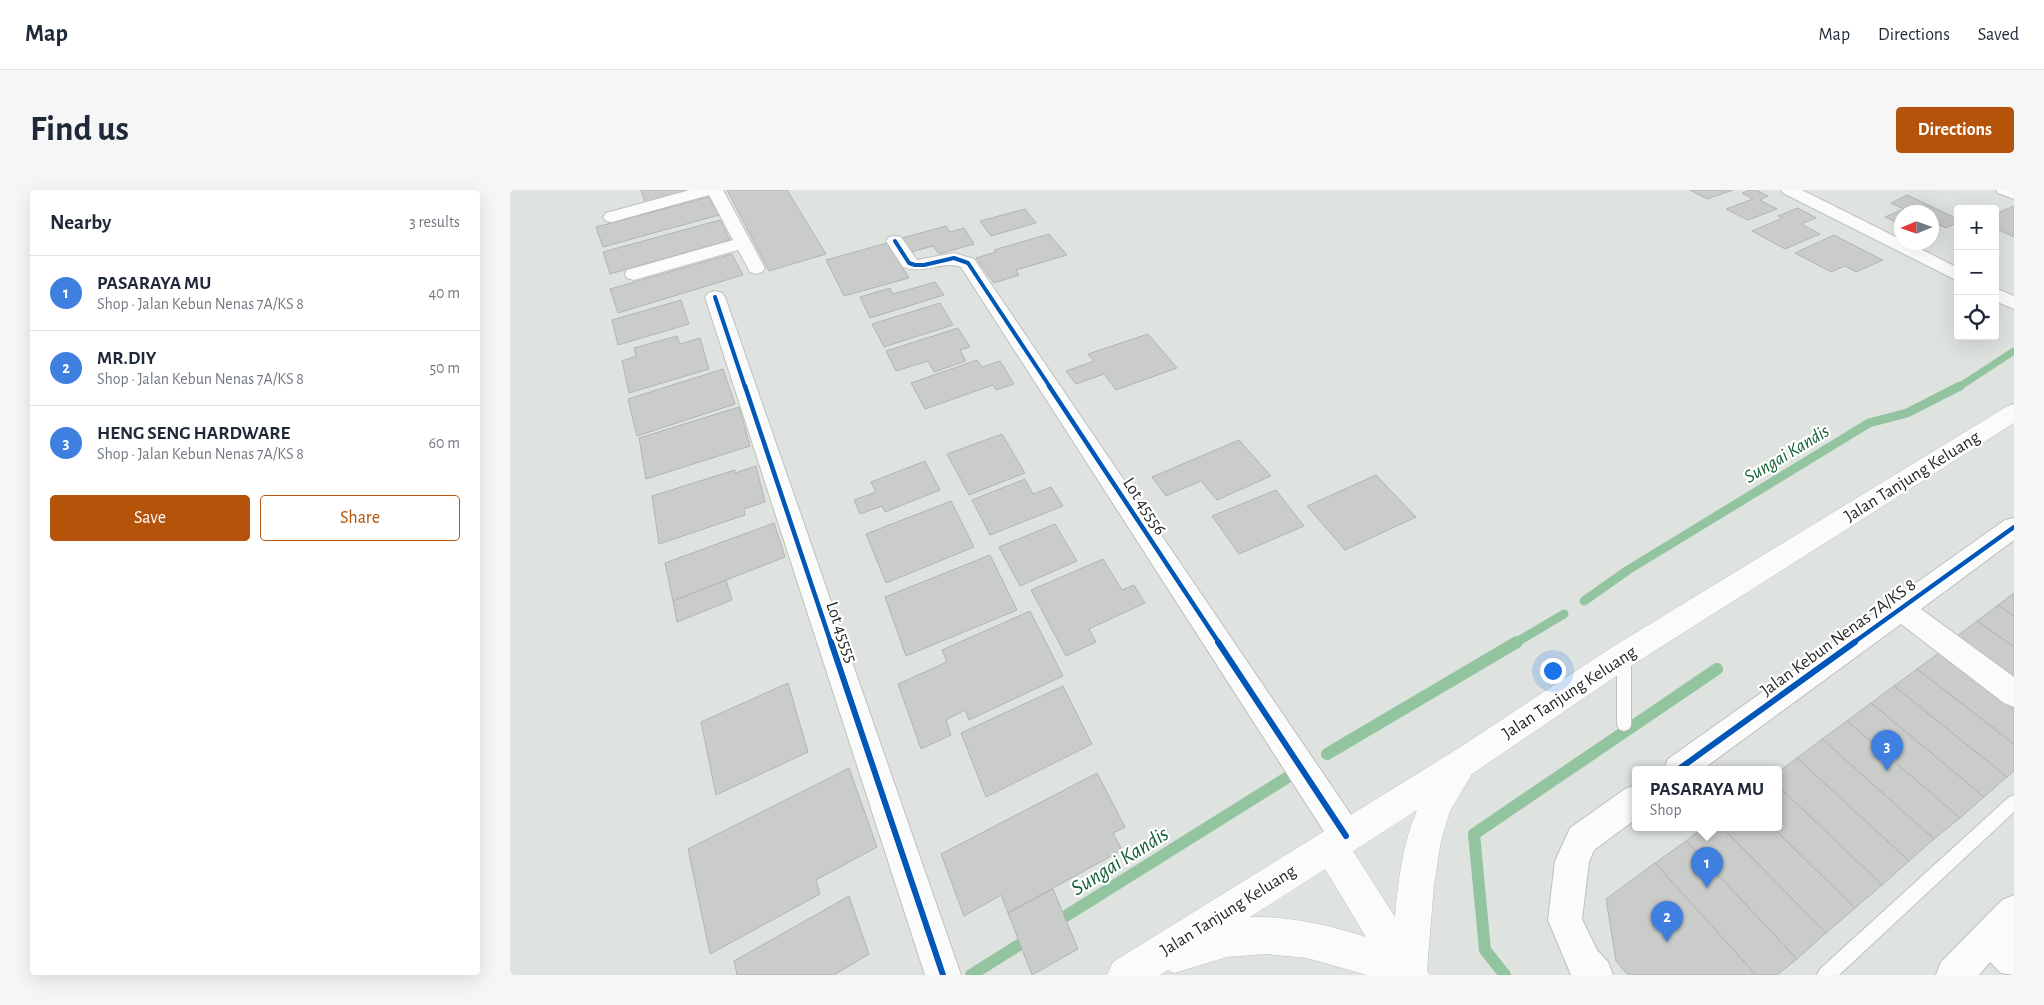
<!DOCTYPE html>
<html lang="en">
<head>
<meta charset="utf-8">
<style>
  body { margin:0; font-family:"Alegreya Sans",sans-serif; background:#f6f6f7; color:#1f2937 }
  .controls { position:absolute; right:15px; top:15px; display:grid; overflow:hidden; border-radius:5px; box-shadow:0 5px 20px #0002 }
  .controls button { width:45px; height:45px; display:grid; place-items:center; padding:0; border:0; border-bottom:1px solid #e0e1e3; background:#fff; color:#1f2937; font:25px sans-serif }
  .compass { position:absolute; left:1384px; top:15px; width:45px; height:45px; border-radius:50%; background:#fff; box-shadow:0 5px 20px #0002; rotate:268deg }
  .you { position:absolute; left:1042px; top:480px; width:18px; height:18px; margin:-12px; border:4px solid #fff; border-radius:50%; background:#1a73e8; box-shadow:0 0 0 8px #1a73e833 }
  .badge { display:grid; place-items:center; width:32px; height:32px; border-radius:50%; background:#b45309; color:#fff; font-size:16px; font-weight:700 }
  .pin { position:absolute; translate:-50% -41px; filter:drop-shadow(0 1px 2px #0008) }
  .pin::after { content:''; position:absolute; top:26px; width:18px; height:15px; background:inherit; clip-path:polygon(0 0,100% 0,50% 100%) }
  .popup { position:absolute; left:1122px; top:576px; width:150px; height:65px; box-sizing:border-box; display:grid; place-content:center; border-radius:5px; background:#fff; filter:drop-shadow(0 1px 4px #0005); font-size:16px; white-space:nowrap; color:#747a83 }
  .popup b { font-size:19px; color:#1f2937 }
  .popup::after { content:''; position:absolute; left:50%; top:100%; margin-left:-10px; border:10px solid transparent; border-top-color:#fff }
  .list { margin:0; padding:0; list-style:none }
  h2 { display:flex; justify-content:space-between; align-items:center; height:65px; margin:0; padding:0 20px; font-size:21px }
  h2 small { font-size:16px; font-weight:400; color:#747a83 }
  .list li { display:grid; grid-template-columns:32px 1fr auto; gap:15px; align-items:center; box-sizing:border-box; height:75px; padding:0 20px; border-top:1px solid #e0e1e3 }
  .list b { display:block; font-size:19px; white-space:nowrap }
  .list p { margin:0; font-size:16px; white-space:nowrap; color:#747a83 }
  .list em { font-size:16px; font-style:normal; color:#747a83 }
  .actions { display:flex; gap:10px; padding:15px 20px }
  .actions a { flex:1; padding:11px 0; border:1px solid #b45309; border-radius:5px; text-align:center; font-size:18px; color:#b45309 }
  .actions .main { background:#b45309; color:#fff }
  .icon { flex:none; width:28px; height:28px; fill:none; stroke:currentColor; stroke-width:2; stroke-linecap:round; stroke-linejoin:round }
  .map { position:relative; flex:none; width:1504px; height:785px; overflow:hidden; border-radius:5px }
  header { display:flex; align-items:center; gap:30px; box-sizing:border-box; height:70px; padding:0 25px; background:#fff; border-bottom:1px solid #e0e1e3 }
  header strong { font-size:24px }
  nav { display:flex; gap:28px; margin-inline-start:auto; font-size:18px }
  .intro { display:flex; align-items:center; justify-content:space-between; box-sizing:border-box; height:120px; padding:0 30px }
  h1 { margin:0; font-size:35px }
  .button { padding:12px 22px; border-radius:5px; background:#b45309; color:#fff; font-size:18px; font-weight:700 }
  main { display:flex; gap:30px; padding:0 30px }
  aside { flex:1; background:#fff; border-radius:5px; box-shadow:0 5px 20px #0002 }
  .map>svg:first-child { display:block }
  .lines { fill:none; stroke-linecap:round; stroke-linejoin:round }
  .stream-far2 { stroke:#91c49f; stroke-width:7 }
  .stream-far1 { stroke:#91c49f; stroke-width:9 }
  .stream { stroke:#91c49f; stroke-width:12 }
  .building { fill:#c9ccc9; stroke:#b2b5b3 }
  .lane-casing { stroke:#bec0be; stroke-width:2 }
  .street-casing { stroke:#bec0be; stroke-width:2 }
  .secondary-casing { stroke:#bec0be; stroke-width:1 }
  .lane { fill:#fafbfa; fill-rule:evenodd }
  .street { fill:#fafbfa; fill-rule:evenodd }
  .secondary { fill:#fafbfa; fill-rule:evenodd }
  .cycleway-far2-casing { stroke:#fff; stroke-width:6 }
  .cycleway-far1-casing { stroke:#fff; stroke-width:8 }
  .cycleway-casing { stroke:#fff; stroke-width:9 }
  .cycleway-far2 { stroke:#0057b8; stroke-width:4 }
  .cycleway-far1 { stroke:#0057b8; stroke-width:4.5 }
  .cycleway { stroke:#0057b8; stroke-width:6 }
  .labels { text-anchor:middle; stroke-width:4.5; stroke-linejoin:round; paint-order:stroke }
  .street-label { font-size:18px; fill:#282a29; stroke:#fff }
  .water-label { font-size:19px; font-style:italic; fill:#126232; stroke:#fff }
  .near-water-label { font-size:22px; font-style:italic; fill:#126232; stroke:#fff }
</style>
</head>
<body>
<header>
<strong>Map</strong>
<nav><a>Map</a><a>Directions</a><a>Saved</a></nav>
</header>
<div class="intro"><h1>Find us</h1><a class="button">Directions</a></div>
<main>
<aside>
<h2>Nearby<small>3 results</small></h2>
<ul class="list">
<li><span class="badge" style="background:#3f7fe0">1</span><div><b>PASARAYA MU</b><p>Shop · Jalan Kebun Nenas 7A/KS 8</p></div><em>40 m</em></li>
<li><span class="badge" style="background:#3f7fe0">2</span><div><b>MR.DIY</b><p>Shop · Jalan Kebun Nenas 7A/KS 8</p></div><em>50 m</em></li>
<li><span class="badge" style="background:#3f7fe0">3</span><div><b>HENG SENG HARDWARE</b><p>Shop · Jalan Kebun Nenas 7A/KS 8</p></div><em>60 m</em></li>
</ul>
<div class="actions"><a class="main">Save</a><a>Share</a></div>
</aside>
<div class="map">
<svg width="1504" height="785" viewBox="0 0 1504 785">
  <rect width="100%" height="100%" fill="#dfe3e0"/>
  <g class="lines">
    <path class="stream-far2" d="M1449 197 1504 161"/>
    <g class="stream-far1">
      <path d="M1074 411 1118 380 1359 233 1397 223 1450 196"/>
      <path d="M1005 453 1054 424"/>
    </g>
    <g class="stream">
      <path d="M817 564 1007 452"/>
      <path d="M543 734 778 587"/>
      <path d="M461 785 520 748"/>
      <path d="M995 785 975 760 964 644 1207 479"/>
    </g>
  </g>
  <g class="building">
    <path d="M131 0H185L135 13Z"/>
    <path d="M217 0H277L316 64 259 81Z"/>
    <path d="M1180 0H1223L1197 9Z"/>
    <path d="M1240 0H1246L1258 6 1250 10 1267 19 1238 30 1216 19 1243 9 1232 3Z"/>
    <path d="M1397 5 1448 29V32L1436 38 1422 32V22H1392V35L1375 27 1394 19 1381 13Z"/>
    <path d="M199 7 209 25 93 57 86 37Z"/>
    <path d="M1504 16V47L1485 38V24Z"/>
    <path d="M1288 18 1306 28 1291 34 1310 44 1275 59 1242 41 1273 28 1268 26Z"/>
    <path d="M515 19 526 33 481 46 470 31Z"/>
    <path d="M210 30 220 50 100 84 93 62Z"/>
    <path d="M436 36 440 42 454 38 464 54 429 64 423 56 401 62 392 48Z"/>
    <path d="M539 44 557 65 506 80 509 85 484 93 466 68 486 62 484 60Z"/>
    <path d="M1324 45 1361 64 1373 70 1346 82 1335 76 1321 82 1285 63Z"/>
    <path d="M377 53 399 88 334 106 316 70Z"/>
    <path d="M222 64 233 85 108 123 100 99Z"/>
    <path d="M425 92 434 105 360 128 350 107 380 98 383 104Z"/>
    <path d="M171 110 179 134 108 155 102 130Z"/>
    <path d="M430 113 443 135 374 157 362 134Z"/>
    <path d="M448 138 460 157 450 160 456 171 424 182 418 171 386 181 376 161Z"/>
    <path d="M638 144 667 178 606 200 594 184 566 194 556 181 584 171 578 164Z"/>
    <path d="M167 146 170 154 190 148 199 179 119 203 112 171 126 166 124 158Z"/>
    <path d="M467 170 472 177 490 171 504 194 486 200 483 195 415 219 401 193Z"/>
    <path d="M213 179 225 214 127 246 118 209Z"/>
    <path d="M229 217 240 256 136 289 129 248Z"/>
    <path d="M492 244 515 283 459 305 437 264Z"/>
    <path d="M729 250 761 286 707 310 691 291 656 306 642 287Z"/>
    <path d="M415 271 430 300 375 322 372 316 350 324 344 310 366 302 361 292Z"/>
    <path d="M246 276 255 312 234 319 235 325 149 354 142 306 225 280V283Z"/>
    <path d="M866 285 906 327 835 360 797 316Z"/>
    <path d="M515 289 523 304 541 297 553 316 480 345 462 310Z"/>
    <path d="M766 300 794 336 729 364 702 326Z"/>
    <path d="M441 311 464 357 376 393 356 344Z"/>
    <path d="M264 333 275 367 163 411 155 373Z"/>
    <path d="M545 334 567 371 510 396 489 357Z"/>
    <path d="M480 365 507 420 396 466 375 407Z"/>
    <path d="M593 369 612 400 624 395 635 413 579 439 586 452 556 466 521 400Z"/>
    <path d="M216 390 222 410 167 432 163 411Z"/>
    <path d="M1504 403V426L1488 415Z"/>
    <path d="M1488 415 1504 426V457L1467 431Z"/>
    <path d="M520 421 553 486 459 530 455 520 436 530 441 545 411 559 388 494 437 472 432 460Z"/>
    <path d="M1467 431 1504 457V489L1446 447Z"/>
    <path d="M1429 463 1504 519V554L1407 479Z"/>
    <path d="M1407 479 1504 554V581L1497 587 1384 496Z"/>
    <path d="M278 493 298 562 206 605 191 532Z"/>
    <path d="M553 496 582 554 476 607 451 543Z"/>
    <path d="M1384 496 1497 587 1474 607 1361 513Z"/>
    <path d="M1361 513 1474 607 1450 628 1337 531Z"/>
    <path d="M1337 531 1450 628 1424 649 1312 549Z"/>
    <path d="M1312 549 1424 649 1399 671 1287 568Z"/>
    <path d="M1287 568 1399 671 1372 695 1268 596V582Z"/>
    <path d="M339 578 367 657 306 690 310 704 200 764 178 659Z"/>
    <path d="M587 583 615 637 603 643 612 660 498 723 491 705 454 726 431 664Z"/>
    <path d="M1268 596 1372 695 1345 718 1262 637H1268Z"/>
    <path d="M1194 637H1212L1316 743 1287 769 1176 651Z"/>
    <path d="M1212 637H1262L1345 718 1316 743Z"/>
    <path d="M1176 651 1287 769 1267 785H1246L1145 673Z"/>
    <path d="M1145 673 1246 785H1118L1106 771 1096 709Z"/>
    <path d="M543 699 568 759 522 785 498 723Z"/>
    <path d="M339 706 359 764 324 785H227L224 771Z"/>
  </g>
  <g class="lines">
    <defs>
      <g id="lane">
        <path d="M1114 459 1119 461 1121 465V535L1119 539 1114 541 1109 539 1107 535V465L1109 461Z"/>
        <path d="M1504 605V622L1329 785H1307L1310 779 1499 607Z"/>
      </g>
      <g id="street">
        <path d="M180 0H213L255 78 252 82 246 84 240 82 228 60 131 88 124 90 117 88 115 84 117 80 223 50 199 5 102 32 96 31 93 27 96 23Z"/>
        <path d="M1271 0H1292L1392 50V52H1397L1448 78V91L1273 3Z"/>
        <path d="M1486 0H1504V9L1488 3Z"/>
        <path d="M385 46 391 47 407 70 444 63 464 69 848 635 852 646 848 657 836 662 824 657 451 77C432 70 417 85 393 77L376 51 379 47Z"/>
        <path d="M1485 98 1504 106V119L1485 111Z"/>
        <path d="M205 101 212 103 215 107 451 785H415L195 107 198 103Z"/>
        <path d="M1504 328V350L1411 419 1504 487V517L1494 513 1391 434 1193 579H1154L1158 569 1495 330Z"/>
        <path d="M1126 595V629L1084 660 1079 672 1072 729 1087 760 1098 772 1103 785H1061L1038 730 1045 671 1060 638 1115 599Z"/>
        <path d="M1504 705V785L1491 783 1480 772 1469 785H1426L1431 772 1492 710Z"/>
      </g>
      <path id="secondary" d="M1504 214V233L1124 474 962 584 940 621 931 651 924 695 917 780 919 785H857L797 768 756 764 717 767 664 783 658 780 650 785H597L603 772 944 561 1104 456 1496 217ZM907 620C893 653 888 690 885 727L843 661ZM815 679 856 747C818 735 780 726 740 727Z"/>
    </defs>
    <use href="#lane" class="lane-casing"/>
    <use href="#street" class="street-casing"/>
    <use href="#secondary" class="secondary-casing"/>
    <use href="#lane" class="lane"/>
    <use href="#street" class="street"/>
    <use href="#secondary" class="secondary"/>
    <defs>
      <g id="cycleway-far2">
        <path d="M385 51 399 73 405 75H414L444 68 458 73 540 197"/>
        <path d="M205 107 235 197"/>
      </g>
      <g id="cycleway-far1">
        <path d="M235 196 321 453"/>
        <path d="M539 196 709 453"/>
        <path d="M1343 453 1504 337"/>
      </g>
      <g id="cycleway">
        <path d="M321 452 433 785"/>
        <path d="M708 452 836 646"/>
        <path d="M1169 579 1345 452"/>
      </g>
    </defs>
    <use href="#cycleway-far2" class="cycleway-far2-casing"/>
    <use href="#cycleway-far1" class="cycleway-far1-casing"/>
    <use href="#cycleway" class="cycleway-casing"/>
    <use href="#cycleway-far2" class="cycleway-far2"/>
    <use href="#cycleway-far1" class="cycleway-far1"/>
    <use href="#cycleway" class="cycleway"/>
  </g>
  <g class="labels">
    <g class="street-label">
      <text transform="translate(1402 286) rotate(-32)" y="6">Jalan Tanjung Keluang</text>
      <text transform="translate(635 316) rotate(57)" y="6">Lot 45556</text>
      <text transform="translate(332 442) rotate(71)" y="6">Lot 45555</text>
      <text transform="translate(1328 447) rotate(-36)" y="6">Jalan Kebun Nenas 7A/KS 8</text>
      <text transform="translate(1059 502) rotate(-33)" y="6">Jalan Tanjung Keluang</text>
      <text transform="translate(718 720) rotate(-32)" y="6">Jalan Tanjung Keluang</text>
    </g>
    <g class="water-label">
      <text transform="translate(1276 263) rotate(-31)" y="7">Sungai Kandis</text>
    </g>
    <g class="near-water-label">
      <text transform="translate(609 670) rotate(-32)" y="8">Sungai Kandis</text>
    </g>
  </g>
</svg>
<div class="controls">
<button>+</button>
<button>−</button>
<button><svg class="icon" aria-label="locate" viewBox="0 0 24 24"><circle cx="12" cy="12" r="6"/><path d="M12 2v4M12 18v4M2 12h4M18 12h4"/></svg></button>
</div>
<svg class="compass" viewBox="-18 -18 36 36"><path d="M0-13l5 13h-10z" fill="#e53935"/><path d="M0 13l5-13h-10z" fill="#747a83"/></svg>
<div class="you"></div>
<div class="pin badge" style="left:1197px;top:698px;background:#3f7fe0">1</div>
<div class="popup"><b>PASARAYA MU</b>Shop</div>
<div class="pin badge" style="left:1157px;top:752px;background:#3f7fe0">2</div>
<div class="pin badge" style="left:1377px;top:581px;background:#3f7fe0">3</div>
</div>
</main>
</body>
</html>
